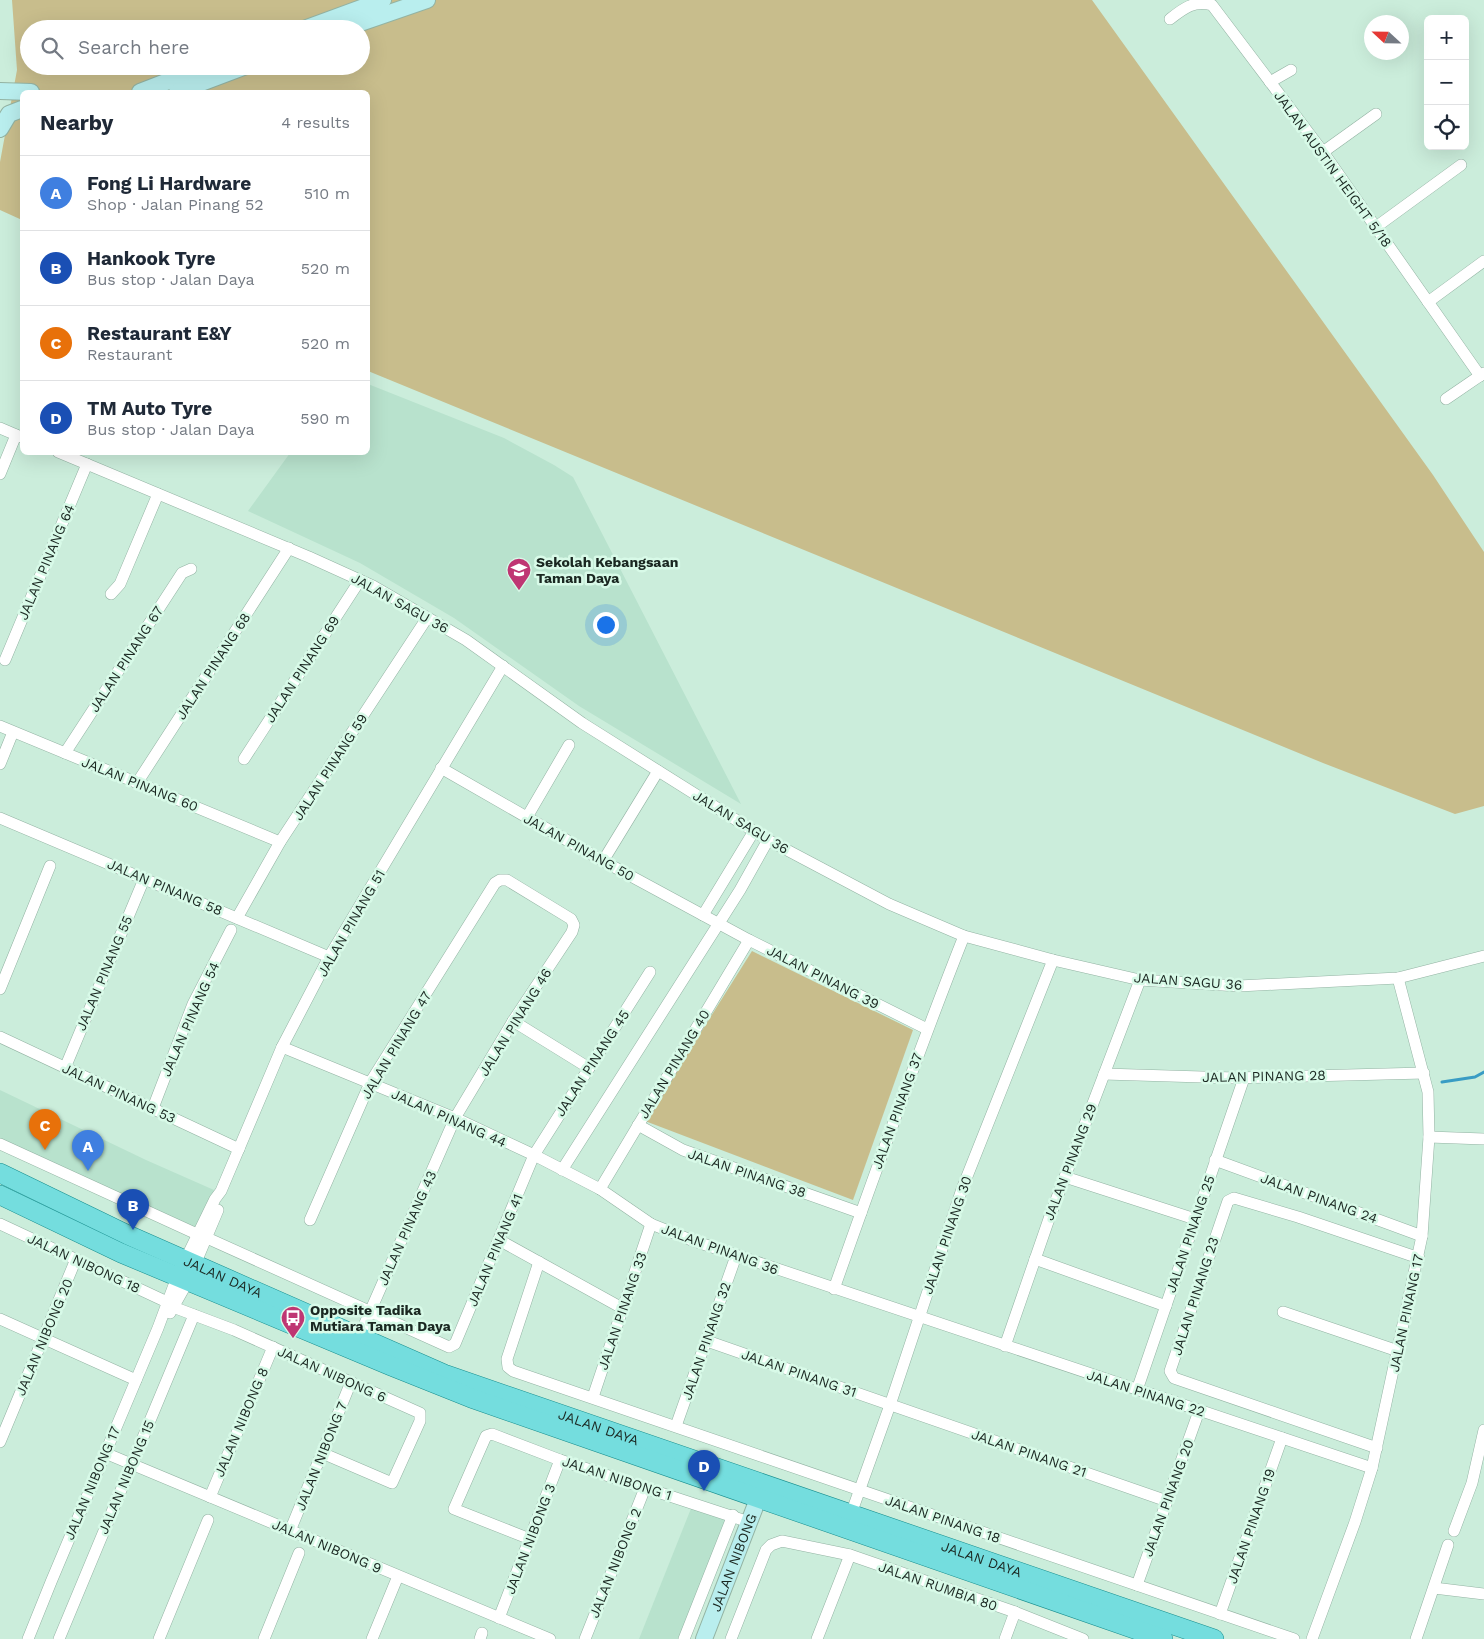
<!DOCTYPE html>
<html lang="en">
<head>
<meta charset="utf-8">
<style>
  body { margin:0; font-family:"Work Sans",sans-serif; background:#f6f6f7; color:#1f2937 }
  .controls { position:absolute; right:15px; top:15px; display:grid; overflow:hidden; border-radius:8px; box-shadow:0 5px 20px #0002 }
  .controls button { width:45px; height:45px; display:grid; place-items:center; padding:0; border:0; border-bottom:1px solid #e0e1e3; background:#fff; color:#1f2937; font:25px sans-serif }
  .compass { position:absolute; left:1364px; top:15px; width:45px; height:45px; border-radius:50%; background:#fff; box-shadow:0 5px 20px #0002; rotate:292deg }
  .you { position:absolute; left:605px; top:624px; width:18px; height:18px; margin:-12px; border:4px solid #fff; border-radius:50%; background:#1a73e8; box-shadow:0 0 0 8px #1a73e833 }
  .badge { display:grid; place-items:center; width:32px; height:32px; border-radius:50%; background:#bf3673; color:#fff; font-size:16px; font-weight:700 }
  .pin { position:absolute; translate:-50% -41px; filter:drop-shadow(0 1px 2px #0008) }
  .pin::after { content:''; position:absolute; top:26px; width:18px; height:15px; background:inherit; clip-path:polygon(0 0,100% 0,50% 100%) }
  .list { margin:0; padding:0; list-style:none }
  h2 { display:flex; justify-content:space-between; align-items:center; height:65px; margin:0; padding:0 20px; font-size:21px }
  h2 small { font-size:16px; font-weight:400; color:#747a83 }
  .list li { display:grid; grid-template-columns:32px 1fr auto; gap:15px; align-items:center; box-sizing:border-box; height:75px; padding:0 20px; border-top:1px solid #e0e1e3 }
  .list b { display:block; font-size:19px; white-space:nowrap }
  .list p { margin:0; font-size:16px; white-space:nowrap; color:#747a83 }
  .list em { font-size:16px; font-style:normal; color:#747a83 }
  .icon { flex:none; width:28px; height:28px; fill:none; stroke:currentColor; stroke-width:2; stroke-linecap:round; stroke-linejoin:round }
  .map { position:relative; flex:none; width:1484px; height:1639px; overflow:hidden }
  .search { position:absolute; background:#fff; box-shadow:0 5px 20px #0002; left:20px; top:20px; width:350px; height:55px; display:flex; align-items:center; gap:12px; box-sizing:border-box; padding:0 18px; border-radius:28px; color:#747a83; font-size:19px }
  .panel { position:absolute; background:#fff; box-shadow:0 5px 20px #0002; left:20px; top:90px; width:350px; height:365px; border-radius:8px }
  .map>svg:first-child { display:block }
  .built { fill:#b8e2cd }
  .green { fill:#c8bd8c; fill-rule:evenodd }
  .lines { fill:none; stroke-linecap:round; stroke-linejoin:round }
  .stream { stroke:#399cc4; stroke-width:3 }
  .street-casing { stroke:#93b3a3; stroke-width:12 }
  .secondary-casing { stroke:#93b3a3; stroke-width:18 }
  .primary-casing { stroke:#188e8e; stroke-width:20 }
  .street { stroke:#fff; stroke-width:11 }
  .secondary { stroke:#b9eeee; stroke-width:16 }
  .primary { stroke:#74ddde; stroke-width:19 }
  .labels { text-anchor:middle; stroke-width:5; stroke-linejoin:round; paint-order:stroke }
  .street-label { font-size:14px; fill:#1a2721; stroke:#d8fae8 }
  .poi-label { font-size:14px; font-weight:bold; fill:#1a2721; stroke:#d8fae8; text-anchor:start }
</style>
</head>
<body>
<div class="map">
<svg width="1484" height="1639" viewBox="0 0 1484 1639">
  <rect width="100%" height="100%" fill="#cbeddb"/>
  <g class="built">
    <path d="M368 384 504 438 554 465 573 477 741 804 579 706 454 618 360 563 248 511 290 453 368 452Z"/>
    <path d="M0 1090 146 1160 214 1190 196 1230 0 1140Z"/>
    <path d="M692 1506 728 1518 681 1639H639Z"/>
  </g>
  <g class="green">
    <path d="M12 0H1092L1433 475 1484 552V806L1455 814 1323 763 368 371V92H22V220L0 210V162L17 70ZM29 29H361V66H29Z"/>
    <path d="M752 951 913 1030 853 1200 645 1121Z"/>
  </g>
  <g class="lines">
    <path class="stream" d="M1442 1082 1475 1077 1484 1072"/>
    <defs>
      <g id="street">
        <path d="M1170 19C1184 8 1194 0 1212 5L1323 152 1480 376"/>
        <path d="M1270 82 1291 70"/>
        <path d="M1323 152 1376 114"/>
        <path d="M1376 227 1461 165"/>
        <path d="M1428 302 1484 261"/>
        <path d="M1446 399 1484 373"/>
        <path d="M0 428 21 437"/>
        <path d="M58 452 309 557 373 586 466 640 582 723 768 840 889 904 964 936 1053 960 1140 980 1239 986 1398 978 1484 956"/>
        <path d="M0 474 16 435"/>
        <path d="M111 594 120 584 158 494"/>
        <path d="M5 660 87 464"/>
        <path d="M0 726 280 842"/>
        <path d="M65 753 182 573 191 569"/>
        <path d="M244 759 360 580"/>
        <path d="M0 764 13 732"/>
        <path d="M441 768 603 861 749 940 927 1029"/>
        <path d="M137 783 289 548"/>
        <path d="M527 817 569 745"/>
        <path d="M0 818 329 957"/>
        <path d="M603 861 658 771"/>
        <path d="M703 915 754 831"/>
        <path d="M237 918 280 842 427 618"/>
        <path d="M0 989 50 866"/>
        <path d="M513 1021 589 1068"/>
        <path d="M0 1037 239 1149"/>
        <path d="M282 1047 455 1118 534 1155 600 1189 651 1224 691 1240 1372 1468"/>
        <path d="M65 1068 144 879"/>
        <path d="M1104 1074 1235 1078 1424 1073"/>
        <path d="M153 1108 193 1004 231 930"/>
        <path d="M638 1125 683 1150 861 1213"/>
        <path d="M1429 1137 1484 1139"/>
        <path d="M0 1144 199 1235"/>
        <path d="M1215 1160 1422 1236"/>
        <path d="M562 1170 740 890 768 840"/>
        <path d="M1065 1177 1195 1219"/>
        <path d="M600 1189 749 940"/>
        <path d="M310 1220 370 1083 495 883 500 880H507L571 919 574 925 572 932 513 1021 455 1118 359 1337"/>
        <path d="M0 1224 167 1302"/>
        <path d="M207 1238 449 1347 455 1344 534 1155 650 972"/>
        <path d="M499 1240 622 1308"/>
        <path d="M1035 1259 1166 1306"/>
        <path d="M539 1262 507 1359 508 1367 513 1371 1294 1639"/>
        <path d="M834 1289C876 1170 918 1052 964 936"/>
        <path d="M173 1307 234 1330 420 1413V1421L392 1483 322 1453"/>
        <path d="M1283 1312 1398 1351"/>
        <path d="M170 1313 188 1281 218 1210"/>
        <path d="M0 1319 136 1380"/>
        <path d="M707 1341 1167 1501"/>
        <path d="M1005 1346 1050 1216 1140 980"/>
        <path d="M1137 1390 1244 1078"/>
        <path d="M593 1397 651 1224"/>
        <path d="M676 1426 736 1256"/>
        <path d="M0 1442 76 1259"/>
        <path d="M1377 1448 1174 1378 1170 1371 1228 1201 1234 1198 1298 1217 1419 1258"/>
        <path d="M105 1453 550 1639"/>
        <path d="M210 1497 273 1347"/>
        <path d="M851 1514 890 1405 962 1189 1053 960"/>
        <path d="M290 1531 351 1382"/>
        <path d="M1454 1531 1472 1483 1484 1430"/>
        <path d="M530 1539 454 1509 486 1436 492 1434 560 1460 749 1522"/>
        <path d="M1137 1585 1199 1411"/>
        <path d="M1434 1588 1484 1594"/>
        <path d="M1220 1614 1282 1438"/>
        <path d="M499 1618 560 1460"/>
        <path d="M28 1639 51 1582 158 1328 177 1277 215 1199 221 1191 282 1047 329 957 503 666"/>
        <path d="M59 1639 194 1315"/>
        <path d="M159 1639 208 1520"/>
        <path d="M264 1639 299 1553"/>
        <path d="M372 1639 398 1576"/>
        <path d="M480 1639 482 1633"/>
        <path d="M585 1639 645 1488"/>
        <path d="M684 1639 733 1515"/>
        <path d="M731 1639 766 1550 771 1545 782 1541 850 1555 1015 1612 1083 1639"/>
        <path d="M817 1639 850 1555"/>
        <path d="M1005 1639 1015 1612"/>
        <path d="M1312 1639 1355 1522 1372 1468 1422 1236 1429 1137 1428 1092 1398 978"/>
        <path d="M1416 1639 1448 1545"/>
      </g>
      <g id="secondary">
        <path d="M304 29 383 0"/>
        <path d="M343 29 427 0"/>
        <path d="M0 91 31 92"/>
        <path d="M140 92 207 66"/>
        <path d="M177 92 246 66"/>
        <path d="M0 129 9 114 22 109"/>
        <path id="s1" d="M704 1639 763 1486"/>
      </g>
      <g id="primary">
        <path id="s2" d="M0 1173 128 1235 444 1374 1214 1639"/>
        <path d="M0 1195 121 1253 391 1366 471 1398 1163 1639"/>
      </g>
    </defs>
    <use href="#street" class="street-casing"/>
    <use href="#secondary" class="secondary-casing"/>
    <use href="#primary" class="primary-casing"/>
    <use href="#street" class="street"/>
    <use href="#secondary" class="secondary"/>
    <use href="#primary" class="primary"/>
  </g>
  <defs>
    <symbol id="school-pin" viewBox="-11 -11 22 30"><path d="M0 17L-7.5 6A9.5 9.5 0 1 1 7.5 6Z" fill="#bf3673" stroke="#d8fae8"/><path d="M0-5L7-2L0 1L-7-2ZM-4 1L0 2.5L4 1V4Q0 6-4 4Z" fill="#fff"/></symbol>
    <symbol id="bus-pin" viewBox="-11 -11 22 30"><path d="M0 17L-7.5 6A9.5 9.5 0 1 1 7.5 6Z" fill="#bf3673" stroke="#d8fae8"/><path d="M-5-6H5V4H4V6H2V4H-2V6H-4V4H-5ZM-3.5-4V0h7V-4ZM-3.5 1.2v1.5H-2V1.2ZM2 1.2v1.5H3.5V1.2Z" fill="#fff"/></symbol>
  </defs>
  <g fill-rule="evenodd">
    <use href="#school-pin" x="505" y="556" width="28" height="38"/>
    <use href="#bus-pin" x="279" y="1304" width="28" height="38"/>
  </g>
  <g class="labels">
    <g class="street-label">
      <text transform="translate(1333 169) rotate(54)" y="5">JALAN AUSTIN HEIGHT 5/18</text>
      <text transform="translate(46 562) rotate(-67)" y="5">JALAN PINANG 64</text>
      <text transform="translate(400 603) rotate(29)" y="5">JALAN SAGU 36</text>
      <text transform="translate(126 659) rotate(-57)" y="5">JALAN PINANG 67</text>
      <text transform="translate(213 666) rotate(-57)" y="5">JALAN PINANG 68</text>
      <text transform="translate(302 669) rotate(-57)" y="5">JALAN PINANG 69</text>
      <text transform="translate(330 767) rotate(-57)" y="5">JALAN PINANG 59</text>
      <text transform="translate(140 784) rotate(22)" y="5">JALAN PINANG 60</text>
      <text transform="translate(741 822) rotate(31)" y="5">JALAN SAGU 36</text>
      <text transform="translate(579 847) rotate(29)" y="5">JALAN PINANG 50</text>
      <text transform="translate(165 887) rotate(23)" y="5">JALAN PINANG 58</text>
      <text transform="translate(351 923) rotate(-60)" y="5">JALAN PINANG 51</text>
      <text transform="translate(104 973) rotate(-67)" y="5">JALAN PINANG 55</text>
      <text transform="translate(823 977) rotate(27)" y="5">JALAN PINANG 39</text>
      <text transform="translate(1188 981) rotate(4)" y="5">JALAN SAGU 36</text>
      <text transform="translate(190 1019) rotate(-66)" y="5">JALAN PINANG 54</text>
      <text transform="translate(515 1022) rotate(-58)" y="5">JALAN PINANG 46</text>
      <text transform="translate(396 1045) rotate(-59)" y="5">JALAN PINANG 47</text>
      <text transform="translate(592 1063) rotate(-57)" y="5">JALAN PINANG 45</text>
      <text transform="translate(674 1064) rotate(-59)" y="5">JALAN PINANG 40</text>
      <text transform="translate(1264 1076) rotate(-1)" y="5">JALAN PINANG 28</text>
      <text transform="translate(119 1093) rotate(25)" y="5">JALAN PINANG 53</text>
      <text transform="translate(897 1111) rotate(-70)" y="5">JALAN PINANG 37</text>
      <text transform="translate(449 1118) rotate(24)" y="5">JALAN PINANG 44</text>
      <text transform="translate(1070 1162) rotate(-69)" y="5">JALAN PINANG 29</text>
      <text transform="translate(747 1173) rotate(19)" y="5">JALAN PINANG 38</text>
      <text transform="translate(1319 1198) rotate(20)" y="5">JALAN PINANG 24</text>
      <text transform="translate(407 1228) rotate(-66)" y="5">JALAN PINANG 43</text>
      <text transform="translate(1190 1234) rotate(-71)" y="5">JALAN PINANG 25</text>
      <text transform="translate(947 1235) rotate(-71)" y="5">JALAN PINANG 30</text>
      <text transform="translate(720 1249) rotate(20)" y="5">JALAN PINANG 36</text>
      <text transform="translate(495 1250) rotate(-67)" y="5">JALAN PINANG 41</text>
      <text transform="translate(84 1263) rotate(25)" y="5">JALAN NIBONG 18</text>
      <text dy="5" stroke="none"><textPath href="#s2" startOffset="246">JALAN DAYA</textPath></text>
      <text transform="translate(1195 1296) rotate(-72)" y="5">JALAN PINANG 23</text>
      <text transform="translate(622 1311) rotate(-71)" y="5">JALAN PINANG 33</text>
      <text transform="translate(1406 1313) rotate(-78)" y="5">JALAN PINANG 17</text>
      <text transform="translate(44 1337) rotate(-67)" y="5">JALAN NIBONG 20</text>
      <text transform="translate(706 1341) rotate(-71)" y="5">JALAN PINANG 32</text>
      <text transform="translate(799 1373) rotate(19)" y="5">JALAN PINANG 31</text>
      <text transform="translate(332 1374) rotate(24)" y="5">JALAN NIBONG 6</text>
      <text transform="translate(1146 1393) rotate(18)" y="5">JALAN PINANG 22</text>
      <text transform="translate(241 1422) rotate(-67)" y="5">JALAN NIBONG 8</text>
      <text dy="5" stroke="none"><textPath href="#s2" startOffset="651">JALAN DAYA</textPath></text>
      <text transform="translate(1029 1453) rotate(19)" y="5">JALAN PINANG 21</text>
      <text transform="translate(321 1456) rotate(-68)" y="5">JALAN NIBONG 7</text>
      <text transform="translate(126 1477) rotate(-67)" y="5">JALAN NIBONG 15</text>
      <text transform="translate(617 1478) rotate(18)" y="5">JALAN NIBONG 1</text>
      <text transform="translate(92 1483) rotate(-67)" y="5">JALAN NIBONG 17</text>
      <text transform="translate(1168 1498) rotate(-70)" y="5">JALAN PINANG 20</text>
      <text transform="translate(943 1519) rotate(19)" y="5">JALAN PINANG 18</text>
      <text transform="translate(1251 1526) rotate(-71)" y="5">JALAN PINANG 19</text>
      <text transform="translate(530 1539) rotate(-69)" y="5">JALAN NIBONG 3</text>
      <text transform="translate(327 1546) rotate(23)" y="5">JALAN NIBONG 9</text>
      <text dy="5" stroke="none"><textPath href="#s2" startOffset="1056">JALAN DAYA</textPath></text>
      <text dy="5" stroke="none"><textPath href="#s1" startOffset="82">JALAN NIBONG</textPath></text>
      <text transform="translate(615 1563) rotate(-68)" y="5">JALAN NIBONG 2</text>
      <text transform="translate(938 1586) rotate(19)" y="5">JALAN RUMBIA 80</text>
    </g>
    <g class="poi-label">
      <text x="536" y="567">Sekolah Kebangsaan<tspan x="536" dy="16">Taman Daya</tspan></text>
      <text x="310" y="1315">Opposite Tadika<tspan x="310" dy="16">Mutiara Taman Daya</tspan></text>
    </g>
  </g>
</svg>
<div class="controls">
<button>+</button>
<button>−</button>
<button><svg class="icon" aria-label="locate" viewBox="0 0 24 24"><circle cx="12" cy="12" r="6"/><path d="M12 2v4M12 18v4M2 12h4M18 12h4"/></svg></button>
</div>
<svg class="compass" viewBox="-18 -18 36 36"><path d="M0-13l5 13h-10z" fill="#e53935"/><path d="M0 13l5-13h-10z" fill="#747a83"/></svg>
<div class="you"></div>
<div class="pin badge" style="left:88px;top:1171px;background:#3f7fe0">A</div>
<div class="pin badge" style="left:133px;top:1230px;background:#1a4fb4">B</div>
<div class="pin badge" style="left:45px;top:1150px;background:#e8710a">C</div>
<div class="pin badge" style="left:704px;top:1491px;background:#1a4fb4">D</div>
<div class="search"><svg class="icon" aria-label="search" viewBox="0 0 24 24"><circle cx="10" cy="10" r="6"/><path d="M15 15l6 6"/></svg>Search here</div>
<section class="panel">
<h2>Nearby<small>4 results</small></h2>
<ul class="list">
<li><span class="badge" style="background:#3f7fe0">A</span><div><b>Fong Li Hardware</b><p>Shop · Jalan Pinang 52</p></div><em>510 m</em></li>
<li><span class="badge" style="background:#1a4fb4">B</span><div><b>Hankook Tyre</b><p>Bus stop · Jalan Daya</p></div><em>520 m</em></li>
<li><span class="badge" style="background:#e8710a">C</span><div><b>Restaurant E&amp;Y</b><p>Restaurant</p></div><em>520 m</em></li>
<li><span class="badge" style="background:#1a4fb4">D</span><div><b>TM Auto Tyre</b><p>Bus stop · Jalan Daya</p></div><em>590 m</em></li>
</ul>
</section>
</div>
</body>
</html>
